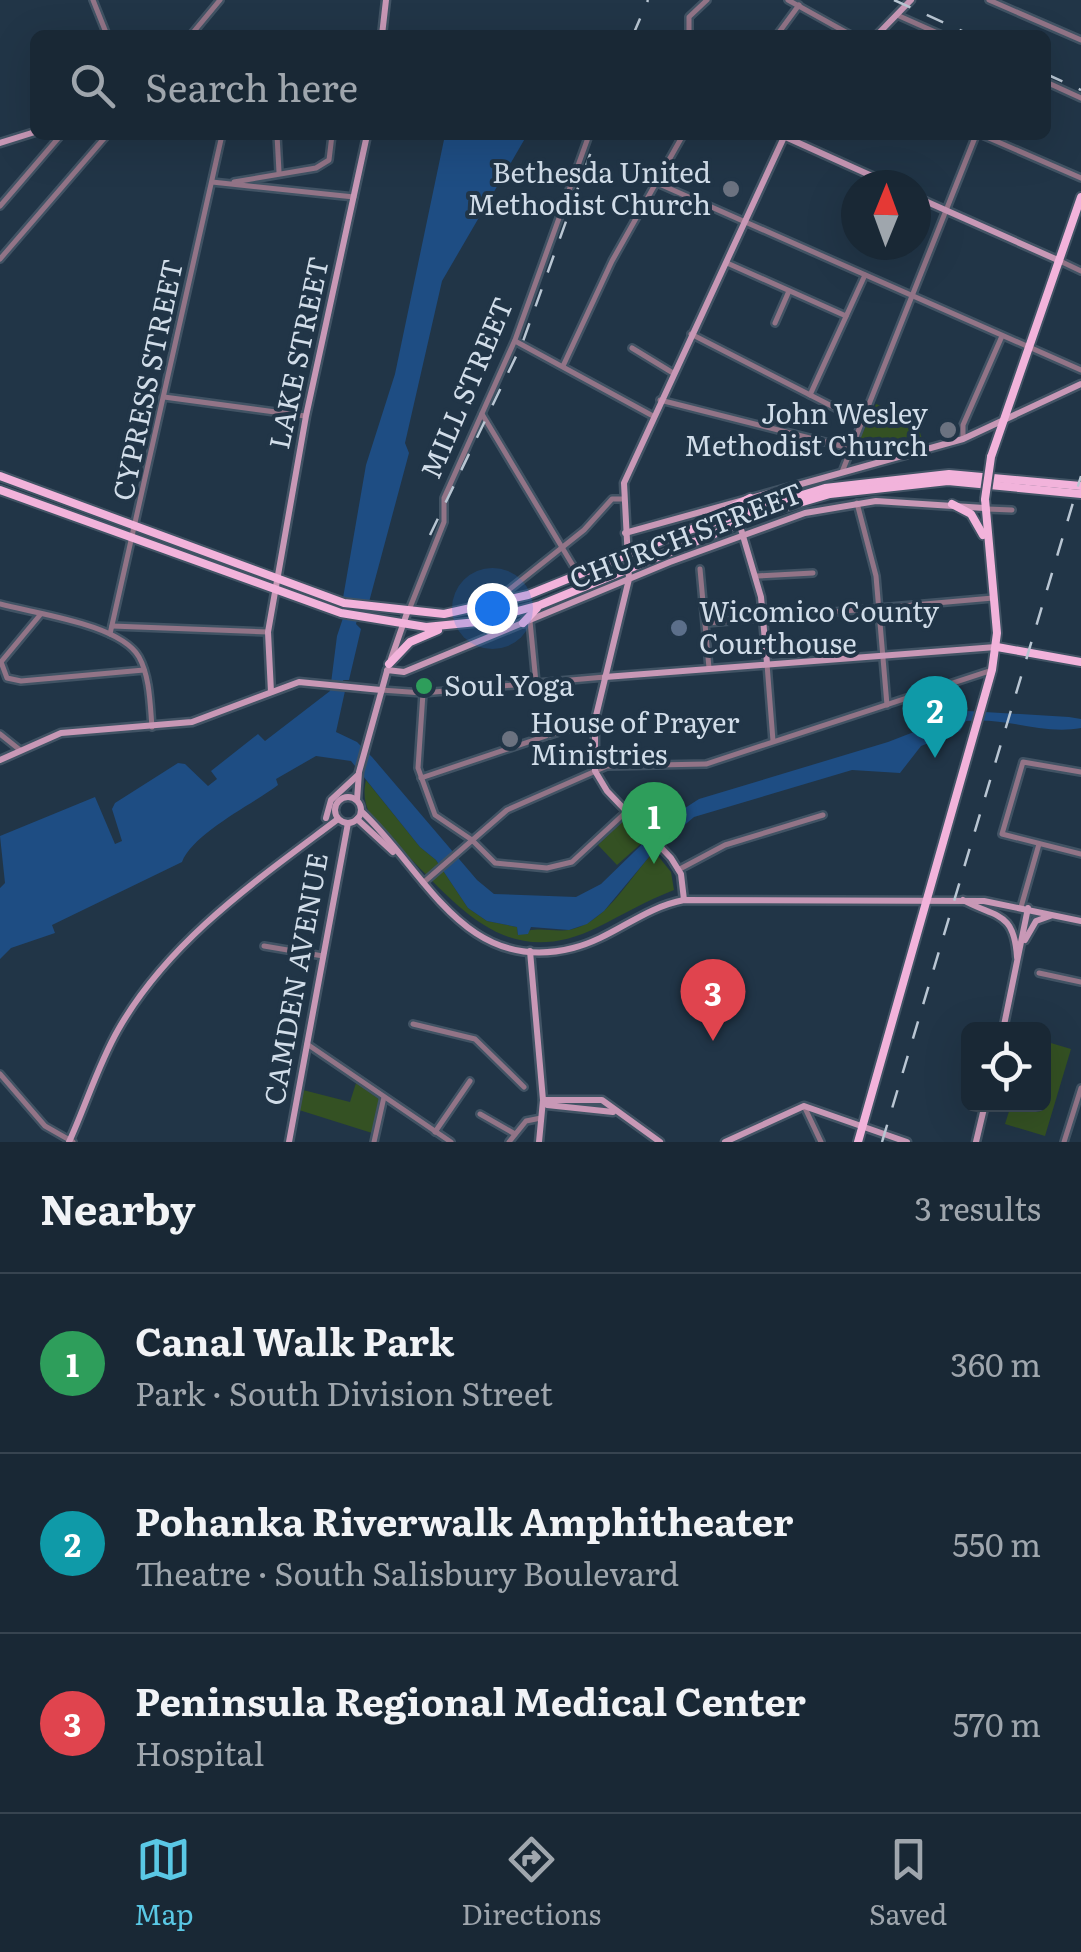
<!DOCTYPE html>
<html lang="en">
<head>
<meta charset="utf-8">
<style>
  body { margin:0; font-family:Literata,serif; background:#22303d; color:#f1f3f6 }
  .controls { position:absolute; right:30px; bottom:30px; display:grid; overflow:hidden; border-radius:15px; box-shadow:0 10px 40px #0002 }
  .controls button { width:90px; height:90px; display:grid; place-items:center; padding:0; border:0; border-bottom:2px solid #374450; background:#192835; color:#f1f3f6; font:50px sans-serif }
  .compass { position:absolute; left:841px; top:170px; width:90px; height:90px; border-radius:50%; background:#192835; box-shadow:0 10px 40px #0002; rotate:1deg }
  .you { position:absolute; left:492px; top:608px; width:35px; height:35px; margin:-25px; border:8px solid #fff; border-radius:50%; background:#1a73e8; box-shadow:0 0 0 15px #1a73e833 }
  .badge { display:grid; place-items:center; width:65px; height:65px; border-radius:50%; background:#5ac8e5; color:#fff; font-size:32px; font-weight:700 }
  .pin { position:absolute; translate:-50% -82px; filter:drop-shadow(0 2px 5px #0008) }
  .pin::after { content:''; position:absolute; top:52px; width:35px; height:30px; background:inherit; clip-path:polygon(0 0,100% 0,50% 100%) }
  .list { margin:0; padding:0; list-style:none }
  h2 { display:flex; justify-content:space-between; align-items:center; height:130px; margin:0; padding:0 40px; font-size:42px }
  h2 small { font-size:32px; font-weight:400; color:#9fa6ad }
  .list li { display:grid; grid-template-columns:65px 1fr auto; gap:30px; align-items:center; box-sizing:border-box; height:180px; padding:0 40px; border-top:2px solid #374450 }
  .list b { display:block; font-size:38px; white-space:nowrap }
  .list p { margin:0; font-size:32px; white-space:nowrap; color:#9fa6ad }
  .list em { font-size:32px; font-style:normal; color:#9fa6ad }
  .icon { flex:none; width:55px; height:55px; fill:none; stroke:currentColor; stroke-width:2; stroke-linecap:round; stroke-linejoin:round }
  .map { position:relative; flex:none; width:1081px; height:1142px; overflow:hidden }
  .search { position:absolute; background:#192835; box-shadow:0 10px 40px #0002; left:30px; right:30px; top:30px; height:110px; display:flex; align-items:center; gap:25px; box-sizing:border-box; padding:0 35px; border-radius:15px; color:#9fa6ad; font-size:38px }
  .sheet { height:670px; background:#192835 }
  nav { display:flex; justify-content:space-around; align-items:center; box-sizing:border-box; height:140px; border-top:2px solid #374450; background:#192835; font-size:28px; color:#9fa6ad }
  nav a { display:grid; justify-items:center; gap:5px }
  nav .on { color:#5ac8e5 }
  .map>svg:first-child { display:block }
  .green { fill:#345123 }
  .water { fill:#1e4d83 }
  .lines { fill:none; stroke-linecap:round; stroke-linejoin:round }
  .street-casing { stroke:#415364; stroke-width:10 }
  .secondary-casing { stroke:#415364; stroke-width:11 }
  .primary-casing { stroke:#415364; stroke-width:12 }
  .street { stroke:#927487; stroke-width:5 }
  .secondary { stroke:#c898b6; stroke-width:6 }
  .primary { stroke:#f2b3db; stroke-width:8 }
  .rail { stroke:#b9c6d3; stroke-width:2.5; stroke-dasharray:18 18; stroke-linecap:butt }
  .primary-bridge-casing { stroke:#415364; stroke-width:12; stroke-linecap:butt }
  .primary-bridge { stroke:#f2b3db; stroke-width:8 }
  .worship-dot { fill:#6b7280; stroke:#213547; stroke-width:4 }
  .service-dot { fill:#5c6f8a; stroke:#213547; stroke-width:4 }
  .leisure-dot { fill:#2e9e5b; stroke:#213547; stroke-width:4 }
  .labels { text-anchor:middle; stroke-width:8; stroke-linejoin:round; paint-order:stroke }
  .poi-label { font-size:28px; fill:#d1dde9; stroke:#213547; text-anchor:start }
  .street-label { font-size:28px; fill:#d1dde9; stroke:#213547 }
</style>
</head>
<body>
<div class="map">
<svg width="1081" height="1142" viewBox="0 0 1081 1142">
  <rect width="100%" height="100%" fill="#213547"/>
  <g class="green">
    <path d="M876 404 915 417 923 442 856 460 852 456Z"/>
    <path d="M366 780 420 847 436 860 468 908 487 921 517 927 518 935C537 924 553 934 573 929 607 921 632 875 654 851L671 872 674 890C646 901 624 914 598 927 510 971 463 912 407 855 384 831 358 815 366 780Z"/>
    <path d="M624 820 644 841 617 865 598 845Z"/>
    <path d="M1044 1041 1071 1049 1045 1136 1005 1124 1011 1105 1044 1104Z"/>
    <path d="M356 1083 379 1099 372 1133 299 1110 303 1090 350 1102Z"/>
  </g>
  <path class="water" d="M445 135H527L442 281 405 443 409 453 369 602 361 603 356 624 361 629 349 680H343L345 691 336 732 357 742 372 757 477 880 494 894 576 897 601 884 668 819 699 799 888 742 968 711 1069 717 1081 719V728C1042 735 1007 717 966 721L960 731 921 746 900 773 852 770 694 817 654 851 604 911 587 924 569 930 531 927 528 934 518 935 517 927 487 921 468 908 436 860 420 847 351 761 316 756 276 779 278 785C253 804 193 833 182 862L52 925 55 933 11 948 0 959V888L5 883 0 836 95 797 115 844 122 841 112 809 115 803 178 763 185 764 208 786 217 779 211 771 258 734 265 741 330 691 337 636 349 600 343 598 366 465 395 374Z"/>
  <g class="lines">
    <defs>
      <g id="street">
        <path d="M93 0 107 35"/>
        <path d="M788 0 851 35"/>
        <path d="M989 0 1081 40"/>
        <path d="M897 15 942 35"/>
        <path d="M191 35 220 0"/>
        <path d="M689 35V17L707 0"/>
        <path d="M777 35 799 5"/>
        <path d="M1046 82 1081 98"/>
        <path d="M277 135 279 172"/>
        <path d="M982 135 1081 178"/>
        <path d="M212 182 354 197"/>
        <path d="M234 182 316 168 329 160 332 135"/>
        <path d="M657 183 1081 370"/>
        <path d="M0 206 61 135"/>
        <path d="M0 259 107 135"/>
        <path d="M1060 261 1081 271"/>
        <path d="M727 263 846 316"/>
        <path d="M775 323 789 291"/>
        <path d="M691 334 861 421"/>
        <path d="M515 341 653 416"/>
        <path d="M632 348 673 373"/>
        <path d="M563 366 612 261 683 135"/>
        <path d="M810 395 865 275"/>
        <path d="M164 397 305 416"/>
        <path d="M660 400 849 448"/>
        <path d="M482 414 578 574"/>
        <path d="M963 439V425L1002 336"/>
        <path d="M842 472 976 135"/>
        <path d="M857 503 876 576 887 705"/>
        <path d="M987 509 1012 510"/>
        <path d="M700 569 709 668"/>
        <path d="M757 576 813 573"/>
        <path d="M495 601 584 530 612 499H624"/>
        <path d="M0 604C36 614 120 624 139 657 150 677 150 704 152 727"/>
        <path d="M409 610 444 522V498L515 340 589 135"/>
        <path d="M40 615 1 662 7 678 21 681 144 670"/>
        <path d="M530 621 536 683"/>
        <path d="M707 623 993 598"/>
        <path d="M112 626 268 632"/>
        <path d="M110 634 222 135"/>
        <path d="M767 664 773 741"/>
        <path d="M381 690 423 693 605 677"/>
        <path d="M423 693 418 768 435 815 472 840 495 863 547 868 572 862 626 812"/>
        <path d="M0 734 20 750"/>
        <path d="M550 735 595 720"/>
        <path d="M1081 772 1023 762 1002 834 1081 854"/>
        <path d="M421 778 546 736"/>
        <path d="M678 870 725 845 823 815"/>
        <path d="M423 883 507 810 607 766 706 764 992 670"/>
        <path d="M1021 907 1039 844"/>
        <path d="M264 946 323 956"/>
        <path d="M1039 973 1081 982"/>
        <path d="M413 1024 475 1039 524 1087"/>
        <path d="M307 1044 451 1142"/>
        <path d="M0 1074 45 1126 73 1142"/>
        <path d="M804 1106 821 1142"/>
        <path d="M480 1114 515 1134"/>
        <path d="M435 1132 470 1081"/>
        <path d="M374 1142 384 1097"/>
        <path d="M509 1142 526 1121 541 1118"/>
        <path d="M1064 1142 1081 1088"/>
      </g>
      <g id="secondary">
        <path d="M382 35 386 0"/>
        <path d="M877 35 911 0"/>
        <path d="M781 135 892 185"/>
        <path d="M0 143 35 132"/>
        <path d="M916 197 1060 261"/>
        <path d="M738 519 761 597 767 663"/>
        <path d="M625 533 963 439 1081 384"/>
        <path d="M391 659 407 613"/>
        <path d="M387 670 404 672 670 562 805 513 876 501 984 508"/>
        <path d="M605 677 996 647"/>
        <path d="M271 692 268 632 306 416 367 135"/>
        <path d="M0 760 61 733 192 722 299 682 381 690"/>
        <circle cx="348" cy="810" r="13"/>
        <path d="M357 800 359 772 387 671"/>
        <path d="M361 811C425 870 464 976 573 948 613 938 642 908 684 900L984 901 1081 921"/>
        <path d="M326 818 331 800 358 775"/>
        <path d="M357 819 393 852"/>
        <path d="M684 900 681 874 671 858 607 791 595 771V720L629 579 624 483 785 135"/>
        <path d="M963 900C995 918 1014 910 1017 957"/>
        <path d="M1025 940 1036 921 1050 916"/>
        <path d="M530 951 543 1100 539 1142"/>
        <path d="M1003 1030 1028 908"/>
        <path d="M543 1100H602L660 1142"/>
        <path d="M544 1101 547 1105 613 1112"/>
        <path d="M69 1142C86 1105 98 1065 118 1030 169 940 257 880 338 819"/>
        <path d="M289 1142 348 823"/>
        <path d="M725 1142 804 1106 907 1142"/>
        <path d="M976 1142 985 1104"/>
      </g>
      <g id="primary">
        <path d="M991 457 1081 197"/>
        <path d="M0 476 344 603 444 614 528 595 686 531 825 488 949 474 1081 486"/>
        <path d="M0 490 341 613 426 627 477 622 540 605 768 512 830 494 948 481 1081 494"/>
        <path d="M952 504 971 514 983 535"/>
        <path d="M709 519 750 498"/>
        <path d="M523 623 537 608"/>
        <path d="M997 647 1081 662"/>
        <path d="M389 664 410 642 438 630"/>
        <path d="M858 1142 992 670 997 633 985 499"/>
      </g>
    </defs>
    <use href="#street" class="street-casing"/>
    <use href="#secondary" class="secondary-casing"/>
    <use href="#primary" class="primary-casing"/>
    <use href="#street" class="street"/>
    <use href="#secondary" class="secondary"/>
    <use href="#primary" class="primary"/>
    <g class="rail">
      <path d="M894 0 971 35"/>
      <path d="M633 35 648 0"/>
      <path d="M1046 74 1081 90"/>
      <path d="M430 535 522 344 597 135"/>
      <path d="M882 1142 1081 476"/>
    </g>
    <defs>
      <path id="primary-bridge" d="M985 499 991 457"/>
    </defs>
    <use href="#primary-bridge" class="primary-bridge-casing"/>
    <use href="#primary-bridge" class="primary-bridge"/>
  </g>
  <g class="worship-dot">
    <circle cx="731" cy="189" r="10"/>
    <circle cx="948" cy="430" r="10"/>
    <circle cx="510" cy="739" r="10"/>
  </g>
  <circle class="service-dot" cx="679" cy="628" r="10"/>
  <circle class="leisure-dot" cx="424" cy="686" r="10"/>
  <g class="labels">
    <g class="poi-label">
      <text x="711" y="183" text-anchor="end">Bethesda United<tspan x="711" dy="32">Methodist Church</tspan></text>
      <text x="928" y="424" text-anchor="end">John Wesley<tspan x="928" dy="32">Methodist Church</tspan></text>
      <text x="699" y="622">Wicomico County<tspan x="699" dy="32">Courthouse</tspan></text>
      <text x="444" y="696">Soul Yoga</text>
      <text x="530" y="733">House of Prayer<tspan x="530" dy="32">Ministries</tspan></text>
    </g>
    <g class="street-label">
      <text transform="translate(299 353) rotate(-78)" y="10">LAKE STREET</text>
      <text transform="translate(148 380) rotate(-78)" y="10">CYPRESS STREET</text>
      <text transform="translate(467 388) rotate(-67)" y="10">MILL STREET</text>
      <text transform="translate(686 536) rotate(-21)" y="10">CHURCH STREET</text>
      <text transform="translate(296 979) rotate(-80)" y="10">CAMDEN AVENUE</text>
    </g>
  </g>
</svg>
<div class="controls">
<button><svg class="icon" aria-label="locate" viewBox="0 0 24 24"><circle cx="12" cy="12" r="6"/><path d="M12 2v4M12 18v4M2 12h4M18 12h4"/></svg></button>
</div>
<svg class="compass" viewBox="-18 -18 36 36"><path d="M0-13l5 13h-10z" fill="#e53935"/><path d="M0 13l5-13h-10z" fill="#9fa6ad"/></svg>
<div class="you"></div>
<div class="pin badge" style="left:654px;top:864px;background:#2e9e5b">1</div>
<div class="pin badge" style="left:935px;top:758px;background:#0f9aa8">2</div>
<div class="pin badge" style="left:713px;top:1041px;background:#e0444e">3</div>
<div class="search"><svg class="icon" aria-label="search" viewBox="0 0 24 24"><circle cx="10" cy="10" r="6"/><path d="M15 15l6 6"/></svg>Search here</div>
</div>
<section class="sheet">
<h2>Nearby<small>3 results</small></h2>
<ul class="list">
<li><span class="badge" style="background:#2e9e5b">1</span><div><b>Canal Walk Park</b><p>Park · South Division Street</p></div><em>360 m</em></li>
<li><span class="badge" style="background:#0f9aa8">2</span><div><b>Pohanka Riverwalk Amphitheater</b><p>Theatre · South Salisbury Boulevard</p></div><em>550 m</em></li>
<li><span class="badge" style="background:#e0444e">3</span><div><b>Peninsula Regional Medical Center</b><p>Hospital</p></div><em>570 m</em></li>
</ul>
</section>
<nav>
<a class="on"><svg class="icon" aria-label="map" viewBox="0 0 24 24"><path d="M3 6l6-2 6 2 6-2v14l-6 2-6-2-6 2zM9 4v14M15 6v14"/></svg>Map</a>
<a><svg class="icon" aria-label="directions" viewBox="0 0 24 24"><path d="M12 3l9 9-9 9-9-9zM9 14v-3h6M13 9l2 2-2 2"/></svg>Directions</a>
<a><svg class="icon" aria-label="saved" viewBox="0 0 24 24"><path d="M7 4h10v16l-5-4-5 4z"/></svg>Saved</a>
</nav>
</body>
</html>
